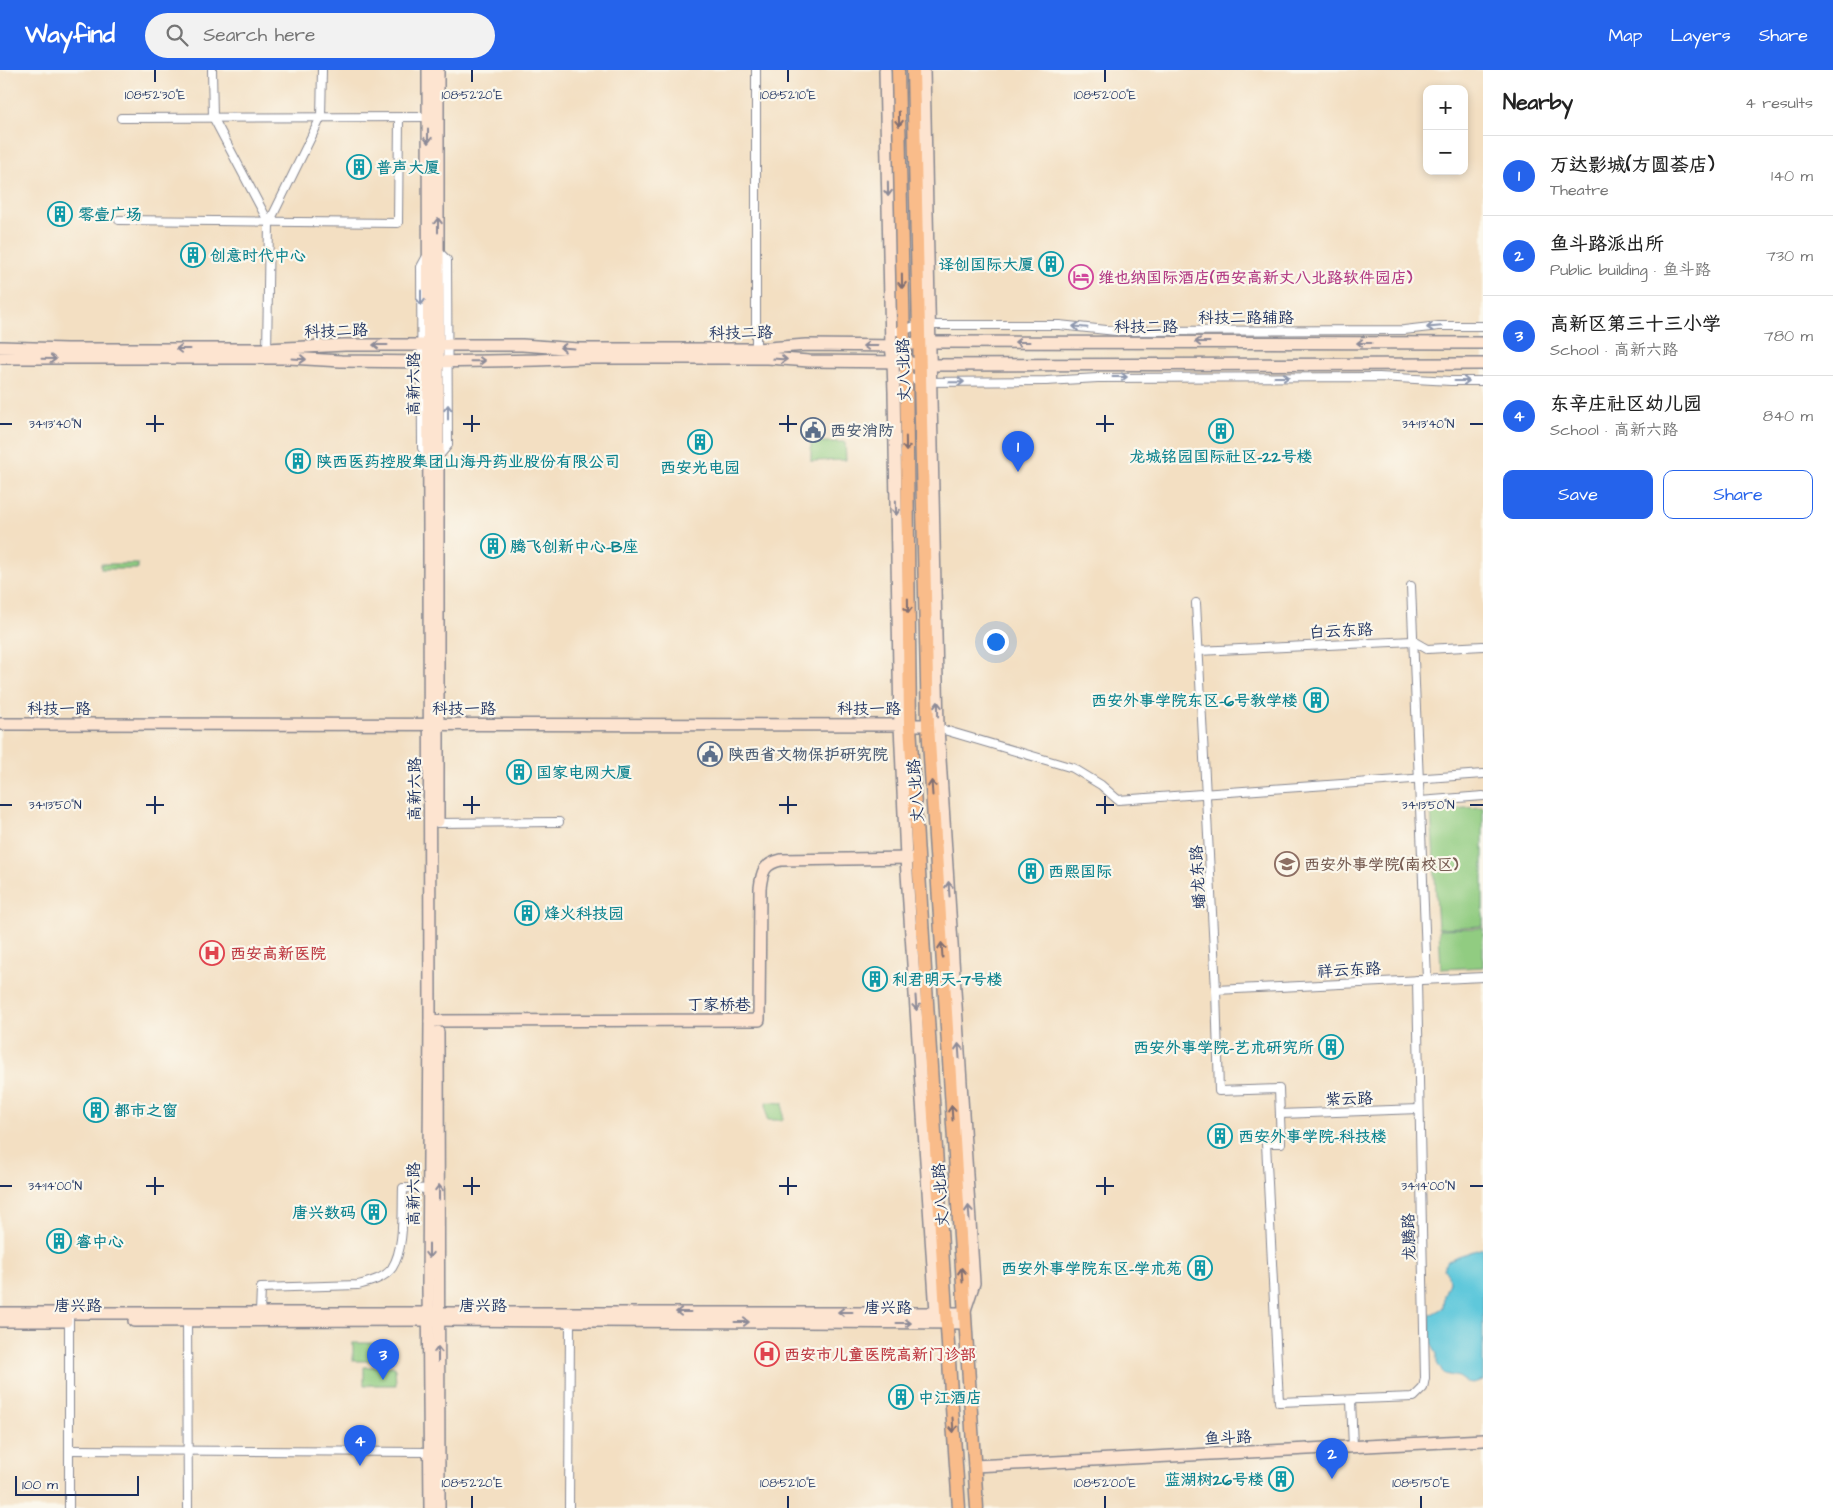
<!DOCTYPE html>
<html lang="en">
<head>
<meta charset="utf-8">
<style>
  body { margin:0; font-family:"Architects Daughter","LXGW WenKai TC",sans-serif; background:#f2f2f2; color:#222 }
  .controls { position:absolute; right:15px; top:15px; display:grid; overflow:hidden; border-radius:10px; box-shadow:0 2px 8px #0003 }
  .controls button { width:45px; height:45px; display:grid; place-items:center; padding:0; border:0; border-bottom:1px solid #e0e0e0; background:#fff; color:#222; font:25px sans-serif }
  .scale { position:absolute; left:15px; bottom:12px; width:124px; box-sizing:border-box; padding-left:5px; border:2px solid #1b2f5e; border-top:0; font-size:14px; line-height:18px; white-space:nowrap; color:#1b2f5e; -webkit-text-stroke:4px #fbf7ec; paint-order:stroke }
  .you { position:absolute; left:995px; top:571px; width:18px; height:18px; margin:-12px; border:4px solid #fff; border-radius:50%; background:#1a73e8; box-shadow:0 0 0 8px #1a73e833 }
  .badge { display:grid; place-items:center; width:32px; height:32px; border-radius:50%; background:#2563eb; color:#fff; font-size:16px; font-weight:700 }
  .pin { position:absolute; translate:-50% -41px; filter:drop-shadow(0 1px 2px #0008) }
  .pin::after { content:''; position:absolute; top:26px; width:18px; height:15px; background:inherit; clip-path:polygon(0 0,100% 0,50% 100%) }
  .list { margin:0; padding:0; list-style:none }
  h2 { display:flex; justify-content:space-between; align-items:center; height:65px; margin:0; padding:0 20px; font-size:21px }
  h2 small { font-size:16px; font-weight:400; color:#767676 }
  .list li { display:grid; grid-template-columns:32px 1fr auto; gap:15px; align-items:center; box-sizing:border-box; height:80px; padding:0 20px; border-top:1px solid #e0e0e0 }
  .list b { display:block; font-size:19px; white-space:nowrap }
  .list p { margin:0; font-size:16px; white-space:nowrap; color:#767676 }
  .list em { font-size:16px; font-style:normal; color:#767676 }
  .actions { display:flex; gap:10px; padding:15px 20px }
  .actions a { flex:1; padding:11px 0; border:1px solid #2563eb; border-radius:10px; text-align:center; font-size:18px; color:#2563eb }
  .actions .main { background:#2563eb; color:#fff }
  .icon { flex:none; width:28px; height:28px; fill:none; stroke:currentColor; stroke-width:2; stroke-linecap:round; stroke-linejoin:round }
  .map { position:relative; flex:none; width:1483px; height:1438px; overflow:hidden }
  header { display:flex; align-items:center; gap:30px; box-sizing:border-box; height:70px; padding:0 25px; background:#2563eb; color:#fff }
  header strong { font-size:24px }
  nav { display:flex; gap:28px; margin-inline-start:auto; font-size:18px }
  .search { width:350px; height:45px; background:#f2f2f2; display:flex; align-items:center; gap:12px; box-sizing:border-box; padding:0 18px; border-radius:28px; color:#767676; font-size:19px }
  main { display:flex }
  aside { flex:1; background:#fff }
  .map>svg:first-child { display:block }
  .green { fill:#91cc81; stroke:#567e70 }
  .water { fill:#5fc8db; stroke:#3d7c9c }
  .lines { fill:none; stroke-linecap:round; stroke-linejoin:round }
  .street-casing { stroke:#878790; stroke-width:10 }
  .secondary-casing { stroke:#878790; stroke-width:14 }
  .primary-casing { stroke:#878790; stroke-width:15 }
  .street { stroke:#fff; stroke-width:8 }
  .secondary { stroke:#fde4d0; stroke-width:11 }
  .primary { stroke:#f9bc8a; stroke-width:12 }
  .oneway { stroke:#7f6e72 }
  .oneway2 { stroke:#8c8a97 }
  .oneway3 { stroke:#8d97ae }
  .ticks { fill:none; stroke:#1b2f5e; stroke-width:2 }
  .labels { text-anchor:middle; stroke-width:4.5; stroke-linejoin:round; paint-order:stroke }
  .culture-label { font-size:16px; font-weight:bold; fill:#0d838f; stroke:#fbf7ec; text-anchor:start }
  .hotel-label { font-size:16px; font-weight:bold; fill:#b23c85; stroke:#fbf7ec; text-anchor:start }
  .street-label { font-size:16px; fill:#1b2f5e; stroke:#fbf7ec }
  .service-label { font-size:16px; font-weight:bold; fill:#4e5e75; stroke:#fbf7ec; text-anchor:start }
  .education-label { font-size:16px; font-weight:bold; fill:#785e54; stroke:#fbf7ec; text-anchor:start }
  .health-label { font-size:16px; font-weight:bold; fill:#be3a42; stroke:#fbf7ec; text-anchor:start }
  .ticks-label { font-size:12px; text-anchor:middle; fill:#1b2f5e; stroke:#fbf7ec; stroke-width:4.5; stroke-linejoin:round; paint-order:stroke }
</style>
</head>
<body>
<header>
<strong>Wayfind</strong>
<div class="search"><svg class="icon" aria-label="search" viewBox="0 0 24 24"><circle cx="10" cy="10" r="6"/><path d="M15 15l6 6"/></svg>Search here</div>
<nav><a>Map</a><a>Layers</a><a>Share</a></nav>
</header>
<main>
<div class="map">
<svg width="1483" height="1438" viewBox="0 0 1483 1438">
  <rect width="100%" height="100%" fill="#fbf7ec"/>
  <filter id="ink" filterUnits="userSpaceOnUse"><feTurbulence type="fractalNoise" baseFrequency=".02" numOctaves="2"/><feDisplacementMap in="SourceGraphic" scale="10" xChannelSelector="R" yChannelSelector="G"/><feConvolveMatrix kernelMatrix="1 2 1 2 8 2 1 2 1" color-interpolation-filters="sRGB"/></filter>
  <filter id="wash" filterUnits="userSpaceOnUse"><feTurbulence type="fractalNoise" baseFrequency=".0096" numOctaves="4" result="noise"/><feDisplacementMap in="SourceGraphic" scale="20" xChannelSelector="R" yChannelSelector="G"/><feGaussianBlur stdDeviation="1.12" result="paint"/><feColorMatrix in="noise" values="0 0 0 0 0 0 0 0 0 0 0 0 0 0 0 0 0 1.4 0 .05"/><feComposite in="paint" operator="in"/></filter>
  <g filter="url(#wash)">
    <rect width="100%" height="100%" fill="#f3dfc2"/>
    <g class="green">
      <path d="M811 372H845L846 390 811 391Z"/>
      <rect x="101" y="494" width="37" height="5"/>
      <path d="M1483 737V856L1438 858 1431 740Z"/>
      <path d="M1483 858V897L1441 899 1439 859Z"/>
      <path d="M766 1032 783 1033V1050H767Z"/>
      <rect x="353" y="1273" width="37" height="18"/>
      <path d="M395 1296 396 1315H364V1297Z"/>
    </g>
    <path class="water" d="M1483 1178V1310L1473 1313 1466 1312 1459 1307 1445 1304 1441 1300 1437 1293V1284L1430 1272V1245L1441 1239 1443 1237 1444 1225 1449 1212 1448 1205 1444 1199 1446 1192 1458 1186Z"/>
  </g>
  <g filter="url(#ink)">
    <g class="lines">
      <defs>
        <g id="street">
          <path d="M212 0 213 47 269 153"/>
          <path d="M756 0V279"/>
          <path d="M121 48 432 47"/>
          <path d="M119 150 398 153 399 48"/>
          <path d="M427 186 421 197 422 378 429 388"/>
          <path d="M891 261H903L917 255H1059L1116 261 1404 260 1439 256H1483"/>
          <path d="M267 283 269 153 321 47 322 0"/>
          <path d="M903 303 920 312 1046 311 1098 308 1379 307 1451 311H1483"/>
          <path d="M438 387 448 375 447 190 438 181"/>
          <path d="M1411 516 1427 909"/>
          <path d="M1196 533 1216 920 1219 1021 1279 1019 1281 1073H1266L1279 1332 1414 1327 1423 1318 1425 1308 1417 910"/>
          <path d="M1198 581 1413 571 1427 579 1483 576"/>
          <path d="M934 657 1073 698 1101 715 1118 730 1483 704"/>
          <path d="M1420 731 1483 726"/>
          <path d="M438 753 559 752"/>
          <path d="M1216 920 1483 907"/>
          <path d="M1280 1044 1419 1039"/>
          <path d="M260 1243 261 1218 358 1215C370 1212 385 1208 392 1198 405 1178 402 1141 403 1118L429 1119"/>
          <path d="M69 1246V1438"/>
          <path d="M187 1248 188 1438"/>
          <path d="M1351 1330 1353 1377"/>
          <path d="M69 1380 430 1382"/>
          <path d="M569 1438 570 1251"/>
        </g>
        <g id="secondary">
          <path d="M428 0 430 951 428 1216 430 1438"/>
          <path d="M438 0V751"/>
          <path d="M885 0 891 276 893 292 894 322 900 655 906 788 936 1242"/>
          <path d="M0 277 66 279H267L345 275H522L578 279H756L806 275 904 276 918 272H937L1483 273"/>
          <path d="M0 288H289L341 291 429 292 537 290 584 288H768L809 291 906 292 920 295 1483 294"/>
          <path d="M0 654 928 655"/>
          <path d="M430 951 759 950 760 818C762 801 764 794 781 790L912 788"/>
          <path d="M438 962 439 1438"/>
          <path d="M0 1243H964L974 1213 938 658 924 0"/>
          <path d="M0 1251H66"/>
          <path d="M134 1251 429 1250 965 1253"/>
          <path d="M974 1396 1483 1370"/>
        </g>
        <g id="primary">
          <path d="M898 0 904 276 906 292 910 655 951 1323 959 1438"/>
          <path d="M913 0 928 655 977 1438"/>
        </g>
      </defs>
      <use href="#street" class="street-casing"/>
      <use href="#secondary" class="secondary-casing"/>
      <use href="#primary" class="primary-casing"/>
      <use href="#street" class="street"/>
      <use href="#secondary" class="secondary"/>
      <use href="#primary" class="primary"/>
    </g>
    <defs><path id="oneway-shaft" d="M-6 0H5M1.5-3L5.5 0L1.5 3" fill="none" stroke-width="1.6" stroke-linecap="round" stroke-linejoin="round" transform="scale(1.25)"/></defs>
    <g class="oneway">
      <use href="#oneway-shaft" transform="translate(899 49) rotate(89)"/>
      <use href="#oneway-shaft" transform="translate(902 211) rotate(89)"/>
      <use href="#oneway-shaft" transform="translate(906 374) rotate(89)"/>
      <use href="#oneway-shaft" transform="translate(908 536) rotate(89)"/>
      <use href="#oneway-shaft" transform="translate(932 718) rotate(-94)"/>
      <use href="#oneway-shaft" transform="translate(942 880) rotate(-94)"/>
      <use href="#oneway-shaft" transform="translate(952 1043) rotate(-94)"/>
      <use href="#oneway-shaft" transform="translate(962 1205) rotate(-94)"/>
      <use href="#oneway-shaft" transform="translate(953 1355) rotate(86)"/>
    </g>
    <g class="oneway2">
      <use href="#oneway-shaft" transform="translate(428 66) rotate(90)"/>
      <use href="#oneway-shaft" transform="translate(888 119) rotate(89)"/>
      <use href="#oneway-shaft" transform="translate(438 155) rotate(-90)"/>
      <use href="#oneway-shaft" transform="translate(1022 272) rotate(-180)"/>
      <use href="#oneway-shaft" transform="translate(1202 272) rotate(-180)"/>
      <use href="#oneway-shaft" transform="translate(1364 273) rotate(-180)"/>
      <use href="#oneway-shaft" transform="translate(380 275) rotate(180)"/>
      <use href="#oneway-shaft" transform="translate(870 276) rotate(-180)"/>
      <use href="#oneway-shaft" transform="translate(567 278) rotate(-176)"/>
      <use href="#oneway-shaft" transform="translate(183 279) rotate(-180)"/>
      <use href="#oneway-shaft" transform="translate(49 289) rotate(1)"/>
      <use href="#oneway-shaft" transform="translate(299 289) rotate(3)"/>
      <use href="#oneway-shaft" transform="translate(780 289) rotate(4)"/>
      <use href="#oneway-shaft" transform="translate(478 291) rotate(-1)"/>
      <use href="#oneway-shaft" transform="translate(896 438) rotate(89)"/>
      <use href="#oneway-shaft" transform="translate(938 639) rotate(-91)"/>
      <use href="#oneway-shaft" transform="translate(949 819) rotate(-94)"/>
      <use href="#oneway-shaft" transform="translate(916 933) rotate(86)"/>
      <use href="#oneway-shaft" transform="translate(959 981) rotate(-94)"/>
      <use href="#oneway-shaft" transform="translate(439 1122) rotate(-90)"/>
      <use href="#oneway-shaft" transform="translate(969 1143) rotate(-94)"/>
      <use href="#oneway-shaft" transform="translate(429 1181) rotate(90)"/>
      <use href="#oneway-shaft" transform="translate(683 1242) rotate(-180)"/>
      <use href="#oneway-shaft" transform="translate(845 1242) rotate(-180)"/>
      <use href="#oneway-shaft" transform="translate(742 1252)"/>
      <use href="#oneway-shaft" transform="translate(904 1253)"/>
      <use href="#oneway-shaft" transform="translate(438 1284) rotate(-90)"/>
    </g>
    <g class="oneway3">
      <use href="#oneway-shaft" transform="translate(421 228) rotate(90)"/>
      <use href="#oneway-shaft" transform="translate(1080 257) rotate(-175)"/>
      <use href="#oneway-shaft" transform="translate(1434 257) rotate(175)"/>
      <use href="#oneway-shaft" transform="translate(1120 307)"/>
      <use href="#oneway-shaft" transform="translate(1282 307)"/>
      <use href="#oneway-shaft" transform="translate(1462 311)"/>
      <use href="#oneway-shaft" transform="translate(957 312) rotate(-1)"/>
      <use href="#oneway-shaft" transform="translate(448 342) rotate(-90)"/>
    </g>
  </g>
  <path class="ticks" d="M155 0V12M472 0V12M788 0V12M1105 0V12M155 345V362M472 345V362M788 345V362M1105 345V362M0 354H12M146 354H164M463 354H480M779 354H797M1096 354H1114M1470 354H1483M155 726V744M472 726V744M788 726V744M1105 726V744M0 735H12M146 735H164M463 735H480M779 735H797M1096 735H1114M1470 735H1483M155 1107V1125M472 1107V1125M788 1107V1125M1105 1107V1125M0 1116H12M146 1116H164M463 1116H480M779 1116H797M1096 1116H1114M1470 1116H1483M472 1426V1438M788 1426V1438M1105 1426V1438M1421 1426V1438"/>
  <defs>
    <symbol id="building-ring" viewBox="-11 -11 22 22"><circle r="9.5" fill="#fbf7ec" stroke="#0f9aa8" stroke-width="1.5"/><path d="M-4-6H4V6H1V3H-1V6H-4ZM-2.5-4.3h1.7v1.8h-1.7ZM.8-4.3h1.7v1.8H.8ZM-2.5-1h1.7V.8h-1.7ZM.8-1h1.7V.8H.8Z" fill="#0f9aa8"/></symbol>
    <symbol id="hotel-ring" viewBox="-11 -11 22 22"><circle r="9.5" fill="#fbf7ec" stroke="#d1479c" stroke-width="1.5"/><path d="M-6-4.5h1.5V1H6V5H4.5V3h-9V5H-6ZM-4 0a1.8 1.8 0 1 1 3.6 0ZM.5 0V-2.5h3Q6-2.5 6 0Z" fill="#d1479c"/></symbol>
    <symbol id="civic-ring" viewBox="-11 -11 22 22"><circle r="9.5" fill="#fbf7ec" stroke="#5c6f8a" stroke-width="1.5"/><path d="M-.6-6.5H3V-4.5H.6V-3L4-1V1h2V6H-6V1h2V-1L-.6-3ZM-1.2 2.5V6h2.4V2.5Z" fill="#5c6f8a"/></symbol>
    <symbol id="university-ring" viewBox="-11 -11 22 22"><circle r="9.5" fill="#fbf7ec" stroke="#8d6e63" stroke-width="1.5"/><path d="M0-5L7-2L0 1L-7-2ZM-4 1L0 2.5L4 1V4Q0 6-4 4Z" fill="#8d6e63"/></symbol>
    <symbol id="hospital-ring" viewBox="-11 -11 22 22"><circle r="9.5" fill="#fbf7ec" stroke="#e0444e" stroke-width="1.5"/><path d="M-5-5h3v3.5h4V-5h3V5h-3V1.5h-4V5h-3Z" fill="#e0444e"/></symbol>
  </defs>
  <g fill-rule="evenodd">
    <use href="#building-ring" x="345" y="83" width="28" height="28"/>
    <use href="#building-ring" x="46" y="130" width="28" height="28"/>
    <use href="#building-ring" x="179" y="171" width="28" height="28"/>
    <use href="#building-ring" x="1037" y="180" width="28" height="28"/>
    <use href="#hotel-ring" x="1067" y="193" width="28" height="28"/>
    <use href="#civic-ring" x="799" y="346" width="28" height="28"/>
    <use href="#building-ring" x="1207" y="347" width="28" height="28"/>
    <use href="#building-ring" x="686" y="358" width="28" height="28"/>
    <use href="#building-ring" x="284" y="377" width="28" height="28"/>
    <use href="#building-ring" x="479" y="462" width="28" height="28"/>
    <use href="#building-ring" x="1302" y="616" width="28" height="28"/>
    <use href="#civic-ring" x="696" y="670" width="28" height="28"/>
    <use href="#building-ring" x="505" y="688" width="28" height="28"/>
    <use href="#university-ring" x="1273" y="780" width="28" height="28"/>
    <use href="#building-ring" x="1017" y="787" width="28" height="28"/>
    <use href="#building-ring" x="513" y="829" width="28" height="28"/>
    <use href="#hospital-ring" x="198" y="869" width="28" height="28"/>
    <use href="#building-ring" x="861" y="895" width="28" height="28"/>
    <use href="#building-ring" x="1317" y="963" width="28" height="28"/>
    <use href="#building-ring" x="82" y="1026" width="28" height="28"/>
    <use href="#building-ring" x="1206" y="1052" width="28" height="28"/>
    <use href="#building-ring" x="360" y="1128" width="28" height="28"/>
    <use href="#building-ring" x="45" y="1157" width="28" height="28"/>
    <use href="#building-ring" x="1186" y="1184" width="28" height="28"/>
    <use href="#hospital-ring" x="753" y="1270" width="28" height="28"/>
    <use href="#building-ring" x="887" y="1313" width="28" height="28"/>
    <use href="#building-ring" x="1267" y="1395" width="28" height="28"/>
  </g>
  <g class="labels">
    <g class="culture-label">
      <text x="376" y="103">普声大厦</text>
      <text x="78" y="150">零壹广场</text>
      <text x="210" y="191">创意时代中心</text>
      <text x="1034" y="200" text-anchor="end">译创国际大厦</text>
      <text x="1221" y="392" text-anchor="middle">龙城铭园国际社区-22号楼</text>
      <text x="316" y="397">陕西医药控股集团山海丹药业股份有限公司</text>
      <text x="700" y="403" text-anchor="middle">西安光电园</text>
      <text x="510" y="482">腾飞创新中心-B座</text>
      <text x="1298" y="636" text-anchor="end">西安外事学院东区-6号教学楼</text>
      <text x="536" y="708">国家电网大厦</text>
      <text x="1048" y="807">西熙国际</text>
      <text x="544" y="849">烽火科技园</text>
      <text x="892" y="915">利君明天-7号楼</text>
      <text x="1314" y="983" text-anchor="end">西安外事学院-艺术研究所</text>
      <text x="114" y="1046">都市之窗</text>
      <text x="1238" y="1072">西安外事学院-科技楼</text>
      <text x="356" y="1148" text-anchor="end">唐兴数码</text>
      <text x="76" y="1177">睿中心</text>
      <text x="1182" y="1204" text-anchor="end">西安外事学院东区-学术苑</text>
      <text x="918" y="1333">中江酒店</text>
      <text x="1264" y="1415" text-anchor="end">蓝湖树26号楼</text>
    </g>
    <g class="hotel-label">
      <text x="1098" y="213">维也纳国际酒店(西安高新丈八北路软件园店)</text>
    </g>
    <g class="street-label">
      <text x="1246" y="253">科技二路辅路</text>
      <text x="1146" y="262">科技二路</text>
      <text transform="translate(336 260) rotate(-2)" y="6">科技二路</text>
      <text transform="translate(741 262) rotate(-1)" y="6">科技二路</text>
      <text transform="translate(903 300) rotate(-92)" y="6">丈八北路</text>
      <text transform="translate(413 314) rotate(-90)" y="6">高新六路</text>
      <text transform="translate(1341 560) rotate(-3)" y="6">白云东路</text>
      <text x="59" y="644">科技一路</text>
      <text x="464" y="644">科技一路</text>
      <text x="869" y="644">科技一路</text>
      <text transform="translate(414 719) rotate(-90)" y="6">高新六路</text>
      <text transform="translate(915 721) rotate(-94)" y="6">丈八北路</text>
      <text transform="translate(1197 807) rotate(-93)" y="6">蟠龙东路</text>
      <text transform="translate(1349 899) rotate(-3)" y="6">祥云东路</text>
      <text x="719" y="940">丁家桥巷</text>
      <text transform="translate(1349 1028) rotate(-2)" y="6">紫云路</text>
      <text transform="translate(413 1124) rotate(-90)" y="6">高新六路</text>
      <text transform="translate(940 1125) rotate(-94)" y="6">丈八北路</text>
      <text transform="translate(1408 1167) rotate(-91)" y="6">龙腾路</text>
      <text x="78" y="1241">唐兴路</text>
      <text x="483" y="1241">唐兴路</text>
      <text x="888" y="1243">唐兴路</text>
      <text transform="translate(1228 1367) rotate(-3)" y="6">鱼斗路</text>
    </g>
    <g class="service-label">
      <text x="830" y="366">西安消防</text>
      <text x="728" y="690">陕西省文物保护研究院</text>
    </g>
    <g class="education-label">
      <text x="1304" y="800">西安外事学院(南校区)</text>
    </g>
    <g class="health-label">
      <text x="230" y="889">西安高新医院</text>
      <text x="784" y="1290">西安市儿童医院高新门诊部</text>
    </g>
  </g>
  <g class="ticks-label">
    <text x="155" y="29">108°52'30"E</text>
    <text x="472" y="29">108°52'20"E</text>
    <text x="788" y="29">108°52'10"E</text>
    <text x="1105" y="29">108°52'00"E</text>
    <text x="1428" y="358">34°13'40"N</text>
    <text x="55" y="358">34°13'40"N</text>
    <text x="1428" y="739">34°13'50"N</text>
    <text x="55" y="739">34°13'50"N</text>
    <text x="1428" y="1120">34°14'00"N</text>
    <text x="55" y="1120">34°14'00"N</text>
    <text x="472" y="1417">108°52'20"E</text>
    <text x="788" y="1417">108°52'10"E</text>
    <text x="1105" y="1417">108°52'00"E</text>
    <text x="1421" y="1417">108°51'50"E</text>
  </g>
</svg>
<div class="controls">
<button>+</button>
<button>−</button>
</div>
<div class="scale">100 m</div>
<div class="you"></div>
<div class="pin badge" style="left:1018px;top:402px">1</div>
<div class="pin badge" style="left:1332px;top:1409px">2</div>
<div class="pin badge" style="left:383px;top:1310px">3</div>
<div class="pin badge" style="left:360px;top:1396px">4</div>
</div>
<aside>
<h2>Nearby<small>4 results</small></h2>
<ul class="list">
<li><span class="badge">1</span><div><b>万达影城(方圆荟店)</b><p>Theatre</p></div><em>140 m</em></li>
<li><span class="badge">2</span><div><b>鱼斗路派出所</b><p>Public building · 鱼斗路</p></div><em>730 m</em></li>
<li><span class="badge">3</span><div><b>高新区第三十三小学</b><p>School · 高新六路</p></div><em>780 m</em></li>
<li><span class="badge">4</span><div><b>东辛庄社区幼儿园</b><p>School · 高新六路</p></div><em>840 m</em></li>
</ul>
<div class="actions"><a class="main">Save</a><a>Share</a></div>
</aside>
</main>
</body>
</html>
